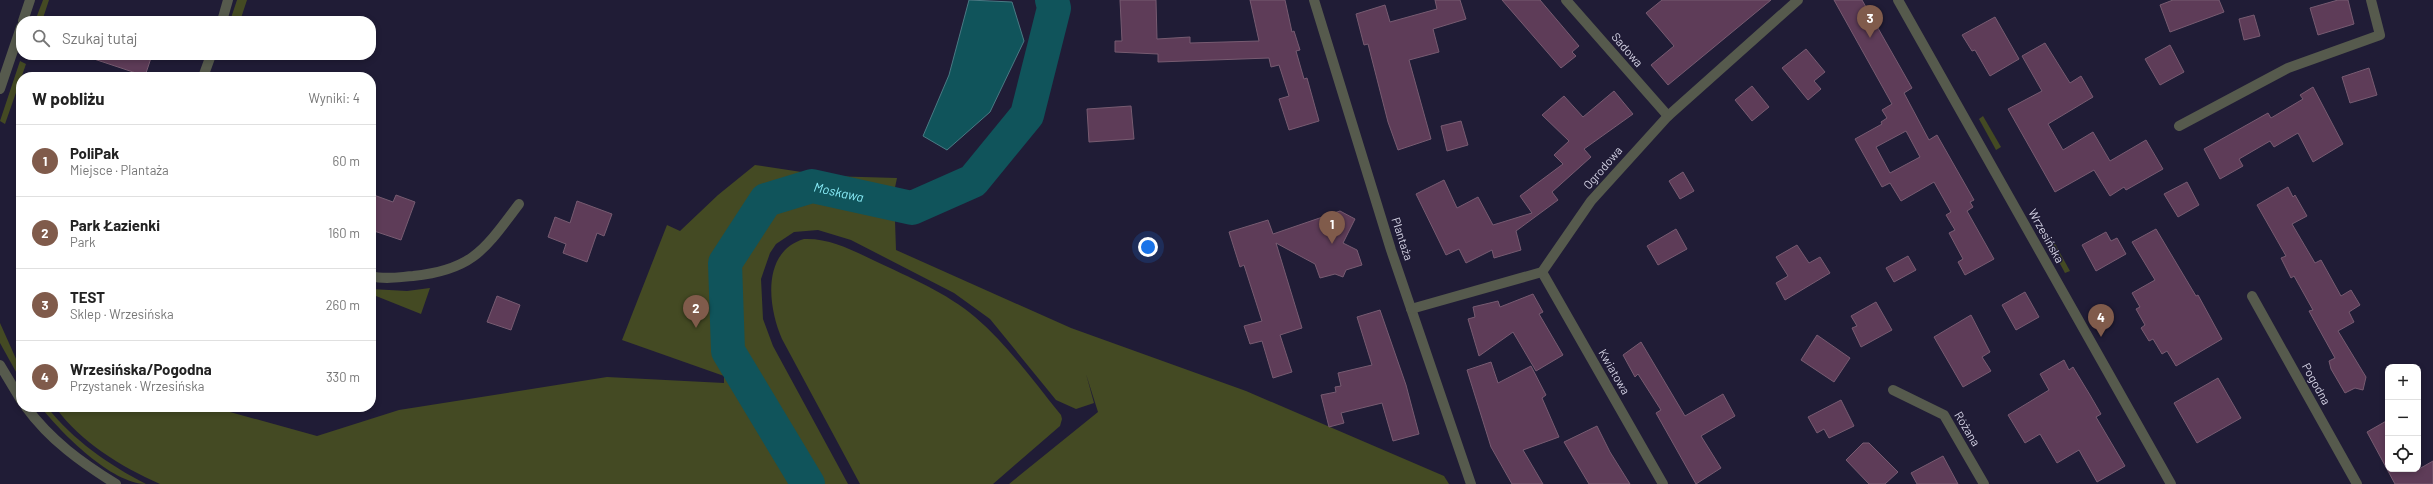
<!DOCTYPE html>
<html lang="pl">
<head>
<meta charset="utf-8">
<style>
  body { margin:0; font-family:Barlow,sans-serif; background:#f2f2f2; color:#222 }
  .controls { position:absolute; right:12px; bottom:12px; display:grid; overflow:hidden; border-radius:8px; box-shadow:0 2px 6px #0003 }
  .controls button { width:36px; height:36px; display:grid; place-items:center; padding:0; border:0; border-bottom:1px solid #e0e0e0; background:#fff; color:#222; font:20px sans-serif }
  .you { position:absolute; left:1148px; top:247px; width:14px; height:14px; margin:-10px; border:3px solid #fff; border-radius:50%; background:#1a73e8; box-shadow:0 0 0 6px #1a73e833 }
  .badge { display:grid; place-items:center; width:26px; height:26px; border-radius:50%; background:#805b4b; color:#fff; font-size:13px; font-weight:700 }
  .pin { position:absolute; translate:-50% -33px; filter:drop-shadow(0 1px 2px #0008) }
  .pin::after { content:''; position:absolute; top:21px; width:14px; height:12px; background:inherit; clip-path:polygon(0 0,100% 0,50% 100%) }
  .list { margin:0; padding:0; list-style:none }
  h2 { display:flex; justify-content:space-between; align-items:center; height:52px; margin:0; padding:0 16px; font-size:17px }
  h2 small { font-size:13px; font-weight:400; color:#767676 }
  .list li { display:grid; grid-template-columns:26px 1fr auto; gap:12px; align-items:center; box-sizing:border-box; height:72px; padding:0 16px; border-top:1px solid #e0e0e0 }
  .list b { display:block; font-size:15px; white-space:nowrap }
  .list p { margin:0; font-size:13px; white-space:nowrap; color:#767676 }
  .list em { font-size:13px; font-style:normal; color:#767676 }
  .icon { flex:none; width:22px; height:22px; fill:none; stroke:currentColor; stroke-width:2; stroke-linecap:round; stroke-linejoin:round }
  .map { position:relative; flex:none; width:2433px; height:484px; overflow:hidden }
  .search { position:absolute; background:#fff; box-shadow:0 2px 6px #0003; left:16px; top:16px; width:360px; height:44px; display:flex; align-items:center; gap:10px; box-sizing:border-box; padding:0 14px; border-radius:16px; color:#767676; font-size:15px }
  .panel { position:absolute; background:#fff; box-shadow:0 2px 6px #0003; left:16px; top:72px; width:360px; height:340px; border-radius:16px }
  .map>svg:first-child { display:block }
  .green { fill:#444a23 }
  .water { fill:#10545b; stroke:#4a7a84 }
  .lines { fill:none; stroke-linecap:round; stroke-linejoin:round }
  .river { stroke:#10545b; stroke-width:34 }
  .building { fill:#5e3c58; stroke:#775b71; fill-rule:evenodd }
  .minor { stroke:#565a4d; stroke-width:10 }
  .labels { text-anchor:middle; stroke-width:3; stroke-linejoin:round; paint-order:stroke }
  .street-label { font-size:12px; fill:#d3d1e3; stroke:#201c36 }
  .water-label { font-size:13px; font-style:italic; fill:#8aedf9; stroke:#201c36 }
</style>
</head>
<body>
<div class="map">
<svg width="2433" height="484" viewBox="0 0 2433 484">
  <rect width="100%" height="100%" fill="#201c36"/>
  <g class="green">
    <path d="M43 0H49L42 21H35Z"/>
    <path d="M237 0H247L240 21H230Z"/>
    <path d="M20 61 26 64 5 124 0 121Z"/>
    <path d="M1983 116 2001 147 1996 150 1979 119Z"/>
    <path d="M755 165 828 176 897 178 894 192 896 250 1071 328 1246 391 1444 476 1449 484H1009L1098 412 1086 374 1094 403 1076 409 1056 400 990 319 954 293 851 240 818 230 794 232 776 244 770 253 761 279 763 319 773 346 848 484H160C120 466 82 443 55 407H212L317 436 399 410 607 377 724 383V376L622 340 667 225 680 231 718 195Z"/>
    <path d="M804 239C830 238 852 250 875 261 909 277 947 293 975 317 1008 345 1034 382 1061 415L1062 419 1060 426 993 484H860L782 339C768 307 761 252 804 239Z"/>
    <path d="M2055 244 2070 271 2065 273 2051 247Z"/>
    <path d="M430 288 421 314 371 294V289L407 291Z"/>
    <path d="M0 323 21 370 20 379 0 343Z"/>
    <path d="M41 407H47C73 440 109 465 146 484 112 484 61 433 41 407Z"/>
  </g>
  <path class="water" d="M969 0 1012 2 1024 41 990 112 947 150 923 136 949 75Z"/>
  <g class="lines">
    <path class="river" id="s1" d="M808 484 728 351 725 263 766 200 812 186 912 208 973 181 1027 115 1054 8 1052 0"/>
  </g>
  <g class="building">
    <path d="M1120 0H1156L1157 39 1190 37V43L1259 41 1250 0H1285L1292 32 1294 31 1300 50 1296 51 1304 79 1307 78 1319 121 1289 130 1279 99 1289 96 1279 65 1271 67 1269 58 1158 62V54L1115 52V41H1122Z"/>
    <path d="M1435 0H1460L1466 19 1433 29 1439 52 1409 60 1431 139 1398 150 1388 122 1368 44 1364 45 1356 14 1385 5 1390 22 1437 9Z"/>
    <path d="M1502 0H1540L1579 46 1572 52 1576 56 1561 68Z"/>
    <path d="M1662 0H1771L1668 85 1651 65 1674 46 1646 13Z"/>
    <path d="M1834 0H1862L1912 88 1904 93 1929 140 1937 135 1974 200 1970 202 1973 207 1967 211 1994 259 1965 275 1958 262 1963 259 1949 233 1955 230 1946 215 1951 212 1934 182 1901 201 1890 183 1882 187 1855 139 1882 124 1881 122 1887 118 1882 110 1892 104ZM1906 131 1920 157 1890 173 1876 147Z"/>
    <path d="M2173 0H2219L2224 12 2170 32 2160 5Z"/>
    <path d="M2338 0H2348L2354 24 2318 35 2310 8Z"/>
    <path d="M2254 15 2260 36 2244 40 2239 19Z"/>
    <path d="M1995 17 2019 59 1990 76 1975 50 1972 51 1962 35Z"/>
    <path d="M2045 43 2070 83 2081 76 2093 97 2048 124 2063 150 2093 132 2110 161 2146 140 2163 169 2126 190 2124 187 2110 196 2094 170 2055 192 2008 109 2042 91 2022 56Z"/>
    <path d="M2170 45 2184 72 2160 85 2145 59Z"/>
    <path d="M1806 49 1825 72 1814 81 1821 89 1808 100 1782 68Z"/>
    <path d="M91 55H152L145 76 91 58Z"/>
    <path d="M2369 68 2377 95 2350 103 2342 77Z"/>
    <path d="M1752 86 1769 107 1752 121 1735 100Z"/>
    <path d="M2313 87 2343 144 2313 162 2298 133 2274 147 2270 141 2239 159 2243 166 2220 179 2204 149 2268 113 2271 118 2303 99 2300 95Z"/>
    <path d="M1614 91 1633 114 1584 149 1591 157 1552 192 1558 200 1516 231 1521 250 1494 258 1492 250 1466 263 1459 249 1446 255 1416 194 1444 180 1457 208 1478 197 1493 225 1532 213 1520 196 1563 164 1554 155 1569 141 1542 115 1564 96 1583 117Z"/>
    <path d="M1131 106 1134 139 1089 142 1087 109Z"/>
    <path d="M1461 121 1468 145 1447 151 1441 126Z"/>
    <path d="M1683 172 1694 191 1680 199 1669 181Z"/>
    <path d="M2187 182 2199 205 2178 217 2164 194Z"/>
    <path d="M2288 187 2293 197 2295 195 2307 216 2292 224 2315 263 2321 260 2341 296 2351 290 2360 305 2349 312 2354 322 2338 331 2366 377 2363 390 2355 388 2345 393 2331 369 2329 361 2335 358 2309 311 2313 310 2294 276 2291 278 2281 258 2286 256 2257 205Z"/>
    <path d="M371 194 393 202 396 195 415 202 401 240 371 230Z"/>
    <path d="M577 201 612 214 604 236 597 233 587 262 563 253 566 244 548 237 555 217 570 223Z"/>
    <path d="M1340 211 1355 219 1343 243 1357 250 1362 265 1346 270 1343 277 1335 274 1320 278 1315 264 1276 243 1302 328 1280 335 1292 372 1273 378 1262 341 1250 344 1244 326 1262 321 1244 265 1240 267 1229 232 1268 220 1273 234Z"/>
    <path d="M1676 229 1687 249 1658 265 1647 246Z"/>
    <path d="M2156 229 2196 296 2198 295 2222 339 2176 366 2167 351 2162 354 2153 339 2149 341 2141 328 2145 325 2136 309 2140 307 2132 293 2155 280 2132 242Z"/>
    <path d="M2106 232 2111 241 2117 238 2126 254 2096 271 2082 245Z"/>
    <path d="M1797 245 1809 263 1820 257 1830 273 1785 300 1776 283 1788 276 1776 257Z"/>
    <path d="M1908 256 1916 270 1894 282 1886 268Z"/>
    <path d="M2025 292 2039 317 2016 330 2002 305Z"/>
    <path d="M1533 294 1543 312 1539 314 1563 355 1536 371 1513 332 1479 356 1468 319 1475 317 1473 307 1498 301 1500 307Z"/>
    <path d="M497 296 520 305 511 330 487 322Z"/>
    <path d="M1876 302 1892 330 1861 347 1852 328 1857 326 1851 316Z"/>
    <path d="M1380 310 1406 385 1419 434 1393 441 1382 403 1341 413 1344 423 1329 427 1321 395 1336 392 1335 387 1341 386 1338 373 1372 365 1357 317Z"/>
    <path d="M1971 315 1990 352 1982 357 1991 371 1963 387 1934 337Z"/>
    <path d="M1817 335 1850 358 1834 382 1801 360Z"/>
    <path d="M1641 342 1685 416 1723 394 1735 416 1701 436 1721 468 1696 484 1656 413 1661 410 1638 374 1635 377 1623 355Z"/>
    <path d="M2064 360 2069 370 2073 367 2090 395 2101 414 2096 417 2125 466 2097 482 2079 450 2057 463 2040 434 2025 443 2008 415 2049 390 2040 374Z"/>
    <path d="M1491 362 1498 383 1531 366 1546 395 1542 398 1559 437 1523 450 1543 484H1512L1491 447 1467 370Z"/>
    <path d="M2218 378 2241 418 2197 443 2174 403Z"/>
    <path d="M1841 400 1854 426 1829 438 1824 429 1817 433 1808 417Z"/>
    <path d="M2388 420V469H2419L2433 461V484H2395L2367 432Z"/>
    <path d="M1597 426 1610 452 1630 484H1589L1564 442Z"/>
    <path d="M1863 443H1869L1898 472 1885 484H1869L1846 460Z"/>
    <path d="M1943 456 1958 484H1917L1911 473Z"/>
  </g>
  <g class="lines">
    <g class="minor">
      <path d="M1314 0 1391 250 1471 484"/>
      <path d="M1566 0 1668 116"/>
      <path d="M1898 0 2171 484"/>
      <path d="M23 21 30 0"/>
      <path d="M222 21 228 0"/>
      <path d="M203 77 211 55"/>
      <path d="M0 89 21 27"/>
      <path d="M2179 126 2288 68 2380 35 2371 0"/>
      <path d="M1542 272 1663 484"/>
      <path d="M371 276C385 280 399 277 413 276 473 270 485 249 519 204"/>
      <path d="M2252 296 2357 484"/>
      <path d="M1411 309 1542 272 1591 201 1668 116 1798 0"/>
      <path d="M0 365 21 400"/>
      <path d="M1893 390 1944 415 1984 484"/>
      <path d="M26 407C50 440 82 463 116 484"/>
    </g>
  </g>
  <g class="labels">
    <g class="street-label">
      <text transform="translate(1627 50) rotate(49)" y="4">Sadowa</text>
      <text transform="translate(1603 168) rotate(-49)" y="4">Ogrodowa</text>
      <text transform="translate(2046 236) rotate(61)" y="4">Wrzesińska</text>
      <text transform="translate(1402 239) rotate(72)" y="4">Plantaża</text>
      <text transform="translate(1614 372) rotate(60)" y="4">Kwiatowa</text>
      <text transform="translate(2316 384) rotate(61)" y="4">Pogodna</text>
      <text transform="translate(1967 429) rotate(59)" y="4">Różana</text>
    </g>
    <g class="water-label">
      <text dy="5" stroke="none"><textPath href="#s1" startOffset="394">Moskawa</textPath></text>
    </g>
  </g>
</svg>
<div class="controls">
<button>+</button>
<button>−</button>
<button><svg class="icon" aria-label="locate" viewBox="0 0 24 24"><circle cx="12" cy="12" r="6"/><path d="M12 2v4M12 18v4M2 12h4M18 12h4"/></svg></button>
</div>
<div class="you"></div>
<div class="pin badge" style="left:1332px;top:244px">1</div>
<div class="pin badge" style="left:696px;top:328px">2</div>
<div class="pin badge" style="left:1870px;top:38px">3</div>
<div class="pin badge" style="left:2101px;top:337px">4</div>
<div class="search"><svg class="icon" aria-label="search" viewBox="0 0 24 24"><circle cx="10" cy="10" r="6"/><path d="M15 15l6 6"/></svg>Szukaj tutaj</div>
<section class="panel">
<h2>W pobliżu<small>Wyniki: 4</small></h2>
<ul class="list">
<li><span class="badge">1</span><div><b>PoliPak</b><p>Miejsce · Plantaża</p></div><em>60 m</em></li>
<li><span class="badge">2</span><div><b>Park Łazienki</b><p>Park</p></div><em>160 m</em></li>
<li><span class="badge">3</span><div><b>TEST</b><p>Sklep · Wrzesińska</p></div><em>260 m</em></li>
<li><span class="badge">4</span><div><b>Wrzesińska/Pogodna</b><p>Przystanek · Wrzesińska</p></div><em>330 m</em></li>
</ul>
</section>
</div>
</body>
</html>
